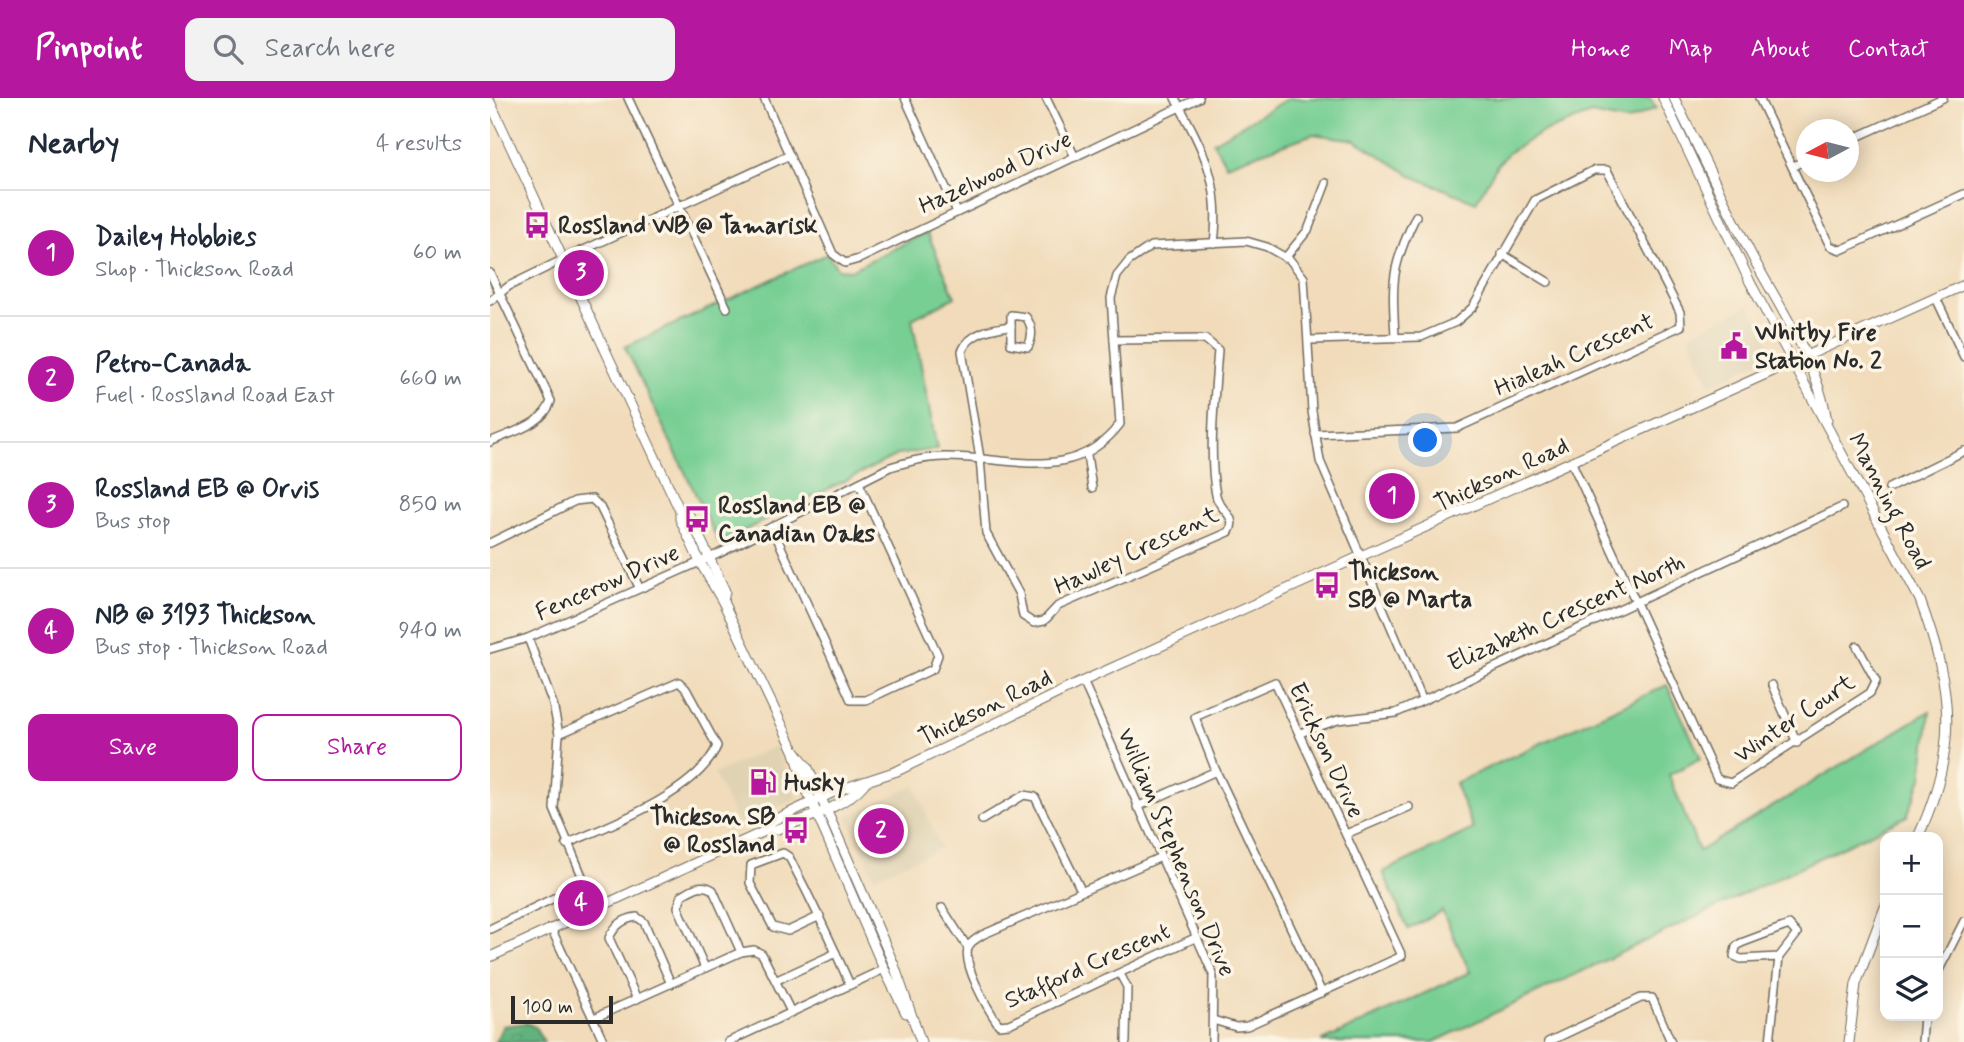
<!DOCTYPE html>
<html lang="en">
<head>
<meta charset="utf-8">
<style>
  body { margin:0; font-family:Mynerve,sans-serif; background:#f2f2f3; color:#1f2937 }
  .controls { position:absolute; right:21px; bottom:21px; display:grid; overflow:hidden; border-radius:14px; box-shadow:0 4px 18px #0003 }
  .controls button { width:63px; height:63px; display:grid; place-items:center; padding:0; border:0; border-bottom:2px solid #e0e1e3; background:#fff; color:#1f2937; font:35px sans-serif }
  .compass { position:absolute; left:1306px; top:21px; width:63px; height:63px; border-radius:50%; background:#fff; box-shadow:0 4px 18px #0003; rotate:263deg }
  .scale { position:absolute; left:21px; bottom:18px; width:102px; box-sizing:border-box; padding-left:7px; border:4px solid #2b2b2b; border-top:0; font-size:19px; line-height:24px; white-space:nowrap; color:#2b2b2b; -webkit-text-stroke:5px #fcf5e5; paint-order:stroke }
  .you { position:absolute; left:936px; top:343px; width:24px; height:24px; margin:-18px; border:5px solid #fff; border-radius:50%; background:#1a73e8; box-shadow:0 0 0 10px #1a73e833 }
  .badge { display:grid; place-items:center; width:46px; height:46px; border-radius:50%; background:#b5179e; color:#fff; font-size:23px; font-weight:700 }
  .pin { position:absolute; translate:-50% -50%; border:4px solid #fff; box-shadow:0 2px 7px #0006 }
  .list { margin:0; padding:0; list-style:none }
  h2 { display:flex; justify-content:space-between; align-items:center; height:91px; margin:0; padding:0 28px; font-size:30px }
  h2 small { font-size:23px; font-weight:400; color:#747a83 }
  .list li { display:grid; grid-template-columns:46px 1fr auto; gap:21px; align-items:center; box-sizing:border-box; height:126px; padding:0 28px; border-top:2px solid #e0e1e3 }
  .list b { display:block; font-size:26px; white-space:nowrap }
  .list p { margin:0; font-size:23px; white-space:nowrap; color:#747a83 }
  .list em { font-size:23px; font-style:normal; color:#747a83 }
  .actions { display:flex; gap:14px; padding:21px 28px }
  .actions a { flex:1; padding:16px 0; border:2px solid #b5179e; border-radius:14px; text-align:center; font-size:24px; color:#b5179e }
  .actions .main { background:#b5179e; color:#fff }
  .icon { flex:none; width:38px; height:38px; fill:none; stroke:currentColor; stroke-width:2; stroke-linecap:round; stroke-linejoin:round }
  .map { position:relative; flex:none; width:1474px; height:944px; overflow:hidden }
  header { display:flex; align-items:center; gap:42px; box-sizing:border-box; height:98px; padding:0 35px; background:#b5179e; color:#fff }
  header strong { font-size:33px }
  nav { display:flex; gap:38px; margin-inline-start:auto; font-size:24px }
  .search { width:490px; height:63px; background:#f2f2f3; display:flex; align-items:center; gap:18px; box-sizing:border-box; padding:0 24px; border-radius:14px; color:#747a83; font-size:26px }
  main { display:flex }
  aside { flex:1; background:#fff }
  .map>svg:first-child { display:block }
  .built { fill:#e0d3b4 }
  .forest { fill:url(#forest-crowns); stroke:#466e54; stroke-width:2 }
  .park { fill:#78cf94; stroke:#527d60; stroke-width:2 }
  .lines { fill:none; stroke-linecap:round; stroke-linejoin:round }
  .minor-casing { stroke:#70695d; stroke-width:10 }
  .major-casing { stroke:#70695d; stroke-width:11 }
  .minor { stroke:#fff; stroke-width:7 }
  .major { stroke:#fff; stroke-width:9 }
  .labels { text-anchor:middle; stroke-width:7; stroke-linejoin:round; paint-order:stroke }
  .street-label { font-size:24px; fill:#2b2b2b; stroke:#fcf5e5 }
  .poi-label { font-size:24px; font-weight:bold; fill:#2b2b2b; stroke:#fcf5e5; text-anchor:start }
</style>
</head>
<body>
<header>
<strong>Pinpoint</strong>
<div class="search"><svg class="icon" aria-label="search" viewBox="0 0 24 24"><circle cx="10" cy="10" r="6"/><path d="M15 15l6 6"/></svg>Search here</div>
<nav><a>Home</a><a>Map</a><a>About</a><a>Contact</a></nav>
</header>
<main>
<aside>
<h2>Nearby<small>4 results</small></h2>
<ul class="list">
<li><span class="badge">1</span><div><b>Dailey Hobbies</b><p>Shop · Thickson Road</p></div><em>60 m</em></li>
<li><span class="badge">2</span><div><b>Petro-Canada</b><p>Fuel · Rossland Road East</p></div><em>660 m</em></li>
<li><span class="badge">3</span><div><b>Rossland EB @ Orvis</b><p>Bus stop</p></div><em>850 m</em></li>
<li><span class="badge">4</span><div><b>NB @ 3193 Thickson</b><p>Bus stop · Thickson Road</p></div><em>940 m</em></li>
</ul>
<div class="actions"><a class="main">Save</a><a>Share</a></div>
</aside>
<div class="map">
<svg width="1474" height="944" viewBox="0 0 1474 944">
  <defs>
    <pattern id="forest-crowns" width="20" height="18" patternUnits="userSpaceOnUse" patternTransform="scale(1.75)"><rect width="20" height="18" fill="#62b27e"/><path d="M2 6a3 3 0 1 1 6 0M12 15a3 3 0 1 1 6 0" fill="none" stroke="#519167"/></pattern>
  </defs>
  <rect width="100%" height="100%" fill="#fcf5e5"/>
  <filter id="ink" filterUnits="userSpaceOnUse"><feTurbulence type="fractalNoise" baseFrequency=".0143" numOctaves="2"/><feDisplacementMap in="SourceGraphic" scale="14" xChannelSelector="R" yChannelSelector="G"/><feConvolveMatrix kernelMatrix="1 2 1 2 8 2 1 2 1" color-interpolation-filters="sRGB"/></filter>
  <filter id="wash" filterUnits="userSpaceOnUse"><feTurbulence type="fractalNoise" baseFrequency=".00686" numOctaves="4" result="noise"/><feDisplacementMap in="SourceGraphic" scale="28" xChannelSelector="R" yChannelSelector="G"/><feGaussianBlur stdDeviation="1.57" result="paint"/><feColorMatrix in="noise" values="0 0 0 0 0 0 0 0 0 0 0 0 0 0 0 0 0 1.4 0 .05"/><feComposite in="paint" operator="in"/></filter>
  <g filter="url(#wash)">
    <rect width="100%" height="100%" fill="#f1dbba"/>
    <g class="built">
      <path d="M1260 207 1285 256 1220 287 1198 237Z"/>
      <path d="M285 648 307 701 248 726 224 676Z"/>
      <path d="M425 688 451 750 384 779 357 718Z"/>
    </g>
    <path class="forest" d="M36 925 45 929 54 944H5L13 928Z"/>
    <g class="park">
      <path d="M799 0H1160L1166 10 1137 23 1101 16 1051 35 1018 55 1007 67 986 104 924 79 865 42 823 36 736 67 723 44Z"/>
      <path d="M437 134 465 199 422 221 447 351 407 357 229 445 135 249 337 156 348 171 361 172Z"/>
      <path d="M1177 587 1211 660 1179 677 1209 753 1440 613 1432 680 1417 718 944 944H831L980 874 952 813 918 831 893 774 983 731 965 685Z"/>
    </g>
  </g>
  <g filter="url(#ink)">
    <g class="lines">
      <defs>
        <g id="minor">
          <path d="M138 0 237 210"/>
          <path d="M274 0 343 156 355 165 369 161 709 0"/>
          <path d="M415 0 467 114"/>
          <path d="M556 0 585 59"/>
          <path d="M685 0C713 51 732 85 724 145"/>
          <path d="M1269 0 1340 148 1351 152 1474 96"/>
          <path d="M1358 43 1453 0"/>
          <path d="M1303 68 1316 62"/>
          <path d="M1012 156 1058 184"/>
          <path d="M795 160 818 132 836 85"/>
          <path d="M0 175 61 303C54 327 21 334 0 344"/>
          <path d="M1446 200 1474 259"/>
          <path d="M0 203 19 188 74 161 300 57"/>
          <path d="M521 217 536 219C543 229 543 239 538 249L521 246Z"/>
          <path d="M521 228C503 230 480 234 472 253L490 360 496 435 529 496 533 518 544 525 554 523 568 508 739 434C749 418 729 413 726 397 718 357 725 294 728 252L715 241 624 242"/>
          <path d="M905 238C902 183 901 169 926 118"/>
          <path d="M820 242 931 239 966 224 983 209 1045 102 1104 72H1117L1190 214 1191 228 967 330 825 336"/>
          <path d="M597 357 602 390"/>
          <path d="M1082 365 1227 681 1241 685 1380 595 1386 583 1367 548"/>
          <path d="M1399 390 1474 353"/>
          <path d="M282 429 361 602H376L443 571 448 557 369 385"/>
          <path d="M0 445 85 403 102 401 110 409 149 489"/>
          <path d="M0 551 38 540 228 456 400 369C418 364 435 359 454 359 521 358 583 387 630 326L621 200 627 178 639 163 661 148 756 143 777 149 800 162 814 180 822 313 830 363 932 601"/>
          <path d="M593 583 723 876 722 944"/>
          <path d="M1282 587 1307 645"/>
          <path d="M810 635 848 622 906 615 1352 409"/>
          <path d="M69 636 189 584 196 591 227 648C208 694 121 727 76 746"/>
          <path d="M647 709 726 673"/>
          <path d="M492 722 534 697 545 699 591 792"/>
          <path d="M856 736 919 709"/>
          <path d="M671 759 492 837C488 840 481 843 479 848 470 864 499 913 509 927L519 926 707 839"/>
          <path d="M452 810 478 850"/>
          <path d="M330 818 298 833 283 829 260 785 261 767 293 755 299 759C321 801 341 843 360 887"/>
          <path d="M61 830 114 944"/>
          <path d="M0 831 95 785 64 711 69 636 63 606 38 540"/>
          <path d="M215 870 188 809 192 797C203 791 211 784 223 792L251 854"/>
          <path d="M1448 874 1474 823"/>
          <path d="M630 876 637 889 636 944"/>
          <path d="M287 882 346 855"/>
          <path d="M147 901 119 840C125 827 133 821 147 819L154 824 181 886"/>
          <path d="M104 920 251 854 264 852 272 856 301 914"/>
          <path d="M723 922 746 929 757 928 912 858 785 584 705 619 726 673 832 895"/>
          <path d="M238 944 394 871"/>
          <path d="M1058 944 1151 900H1162L1181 944"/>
          <path d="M1280 944 1289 859 1307 836 1299 827 1251 845 1246 849 1244 858 1251 861 1289 859"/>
          <path d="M1432 944 1434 918"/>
        </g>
        <g id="major">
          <path d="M1173 0 1260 184 1430 502C1463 592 1469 650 1428 739"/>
          <path d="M1184 0C1210 53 1235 106 1262 158 1290 210 1327 263 1337 322"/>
          <path d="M0 4 190 413V421L210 464 233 504 303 650 318 670 404 867 431 944"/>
          <path d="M190 413 199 417 235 493 233 504"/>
          <path d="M304 652 317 693 394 871 416 915"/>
          <path d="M275 733 282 723 346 693 407 673 593 583 1474 187"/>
          <path d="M0 859 275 733 285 732C313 721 354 710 374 686"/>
          <path d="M1359 944 1366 886 1395 809"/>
        </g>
      </defs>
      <use href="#minor" class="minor-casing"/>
      <use href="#major" class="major-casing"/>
      <use href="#minor" class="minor"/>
      <use href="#major" class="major"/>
    </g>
  </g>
  <defs>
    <symbol id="bus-bare" viewBox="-9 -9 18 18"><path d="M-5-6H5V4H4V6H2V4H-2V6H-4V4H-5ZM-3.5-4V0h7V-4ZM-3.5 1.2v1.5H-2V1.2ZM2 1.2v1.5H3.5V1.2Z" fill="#b5179e" stroke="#fcf5e5" stroke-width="2.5" paint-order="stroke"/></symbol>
    <symbol id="civic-bare" viewBox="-9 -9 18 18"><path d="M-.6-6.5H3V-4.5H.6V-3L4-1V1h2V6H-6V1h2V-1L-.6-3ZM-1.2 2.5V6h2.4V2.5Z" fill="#b5179e" stroke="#fcf5e5" stroke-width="2.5" paint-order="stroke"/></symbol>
    <symbol id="fuel-bare" viewBox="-9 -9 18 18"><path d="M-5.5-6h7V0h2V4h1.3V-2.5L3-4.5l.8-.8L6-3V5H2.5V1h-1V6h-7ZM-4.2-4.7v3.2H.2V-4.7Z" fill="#b5179e" stroke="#fcf5e5" stroke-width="2.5" paint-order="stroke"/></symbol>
  </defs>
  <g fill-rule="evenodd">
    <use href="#bus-bare" x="28" y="108" width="38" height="38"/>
    <use href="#civic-bare" x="1225" y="229" width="38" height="38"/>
    <use href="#bus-bare" x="188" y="402" width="38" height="38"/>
    <use href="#bus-bare" x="818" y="468" width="38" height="38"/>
    <use href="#fuel-bare" x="254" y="665" width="38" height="38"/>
    <use href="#bus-bare" x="287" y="713" width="38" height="38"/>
  </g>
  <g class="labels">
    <g class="street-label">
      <text transform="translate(505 74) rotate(-25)" y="8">Hazelwood Drive</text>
      <text transform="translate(1084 256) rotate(-24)" y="8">Hialeah Crescent</text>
      <text transform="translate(1011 376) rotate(-25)" y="8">Thickson Road</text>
      <text transform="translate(1400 403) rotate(62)" y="8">Manning Road</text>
      <text transform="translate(646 452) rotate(-25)" y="8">Hawley Crescent</text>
      <text transform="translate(117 484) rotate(-24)" y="8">Fencerow Drive</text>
      <text transform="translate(1076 514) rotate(-24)" y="8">Elizabeth Crescent North</text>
      <text transform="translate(495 609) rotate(-26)" y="8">Thickson Road</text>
      <text transform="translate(1304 620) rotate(-34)" y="8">Winter Court</text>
      <text transform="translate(837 652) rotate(65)" y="8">Erickson Drive</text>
      <text transform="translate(687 754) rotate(67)" y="8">William Stephenson Drive</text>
      <text transform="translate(597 867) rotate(-24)" y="8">Stafford Crescent</text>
    </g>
    <g class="poi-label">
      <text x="68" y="135">Rossland WB @ Tamarisk</text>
      <text x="1265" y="242">Whitby Fire<tspan x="1265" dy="28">Station No. 2</tspan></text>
      <text x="228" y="415">Rossland EB @<tspan x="228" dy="28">Canadian Oaks</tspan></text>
      <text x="858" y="481">Thickson<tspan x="858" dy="28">SB @ Marta</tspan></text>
      <text x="294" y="692">Husky</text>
      <text x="285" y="726" text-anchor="end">Thickson SB<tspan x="285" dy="28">@ Rossland</tspan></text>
    </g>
  </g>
</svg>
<div class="controls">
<button>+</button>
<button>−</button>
<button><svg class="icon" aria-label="layers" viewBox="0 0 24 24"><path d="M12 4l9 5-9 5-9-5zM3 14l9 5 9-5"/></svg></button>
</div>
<svg class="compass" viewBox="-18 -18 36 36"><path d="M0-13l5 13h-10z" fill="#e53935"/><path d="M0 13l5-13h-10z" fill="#747a83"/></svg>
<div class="scale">100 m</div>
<div class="you"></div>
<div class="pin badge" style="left:902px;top:398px">1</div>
<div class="pin badge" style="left:391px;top:733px">2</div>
<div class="pin badge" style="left:91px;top:175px">3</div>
<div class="pin badge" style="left:91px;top:805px">4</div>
</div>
</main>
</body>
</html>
